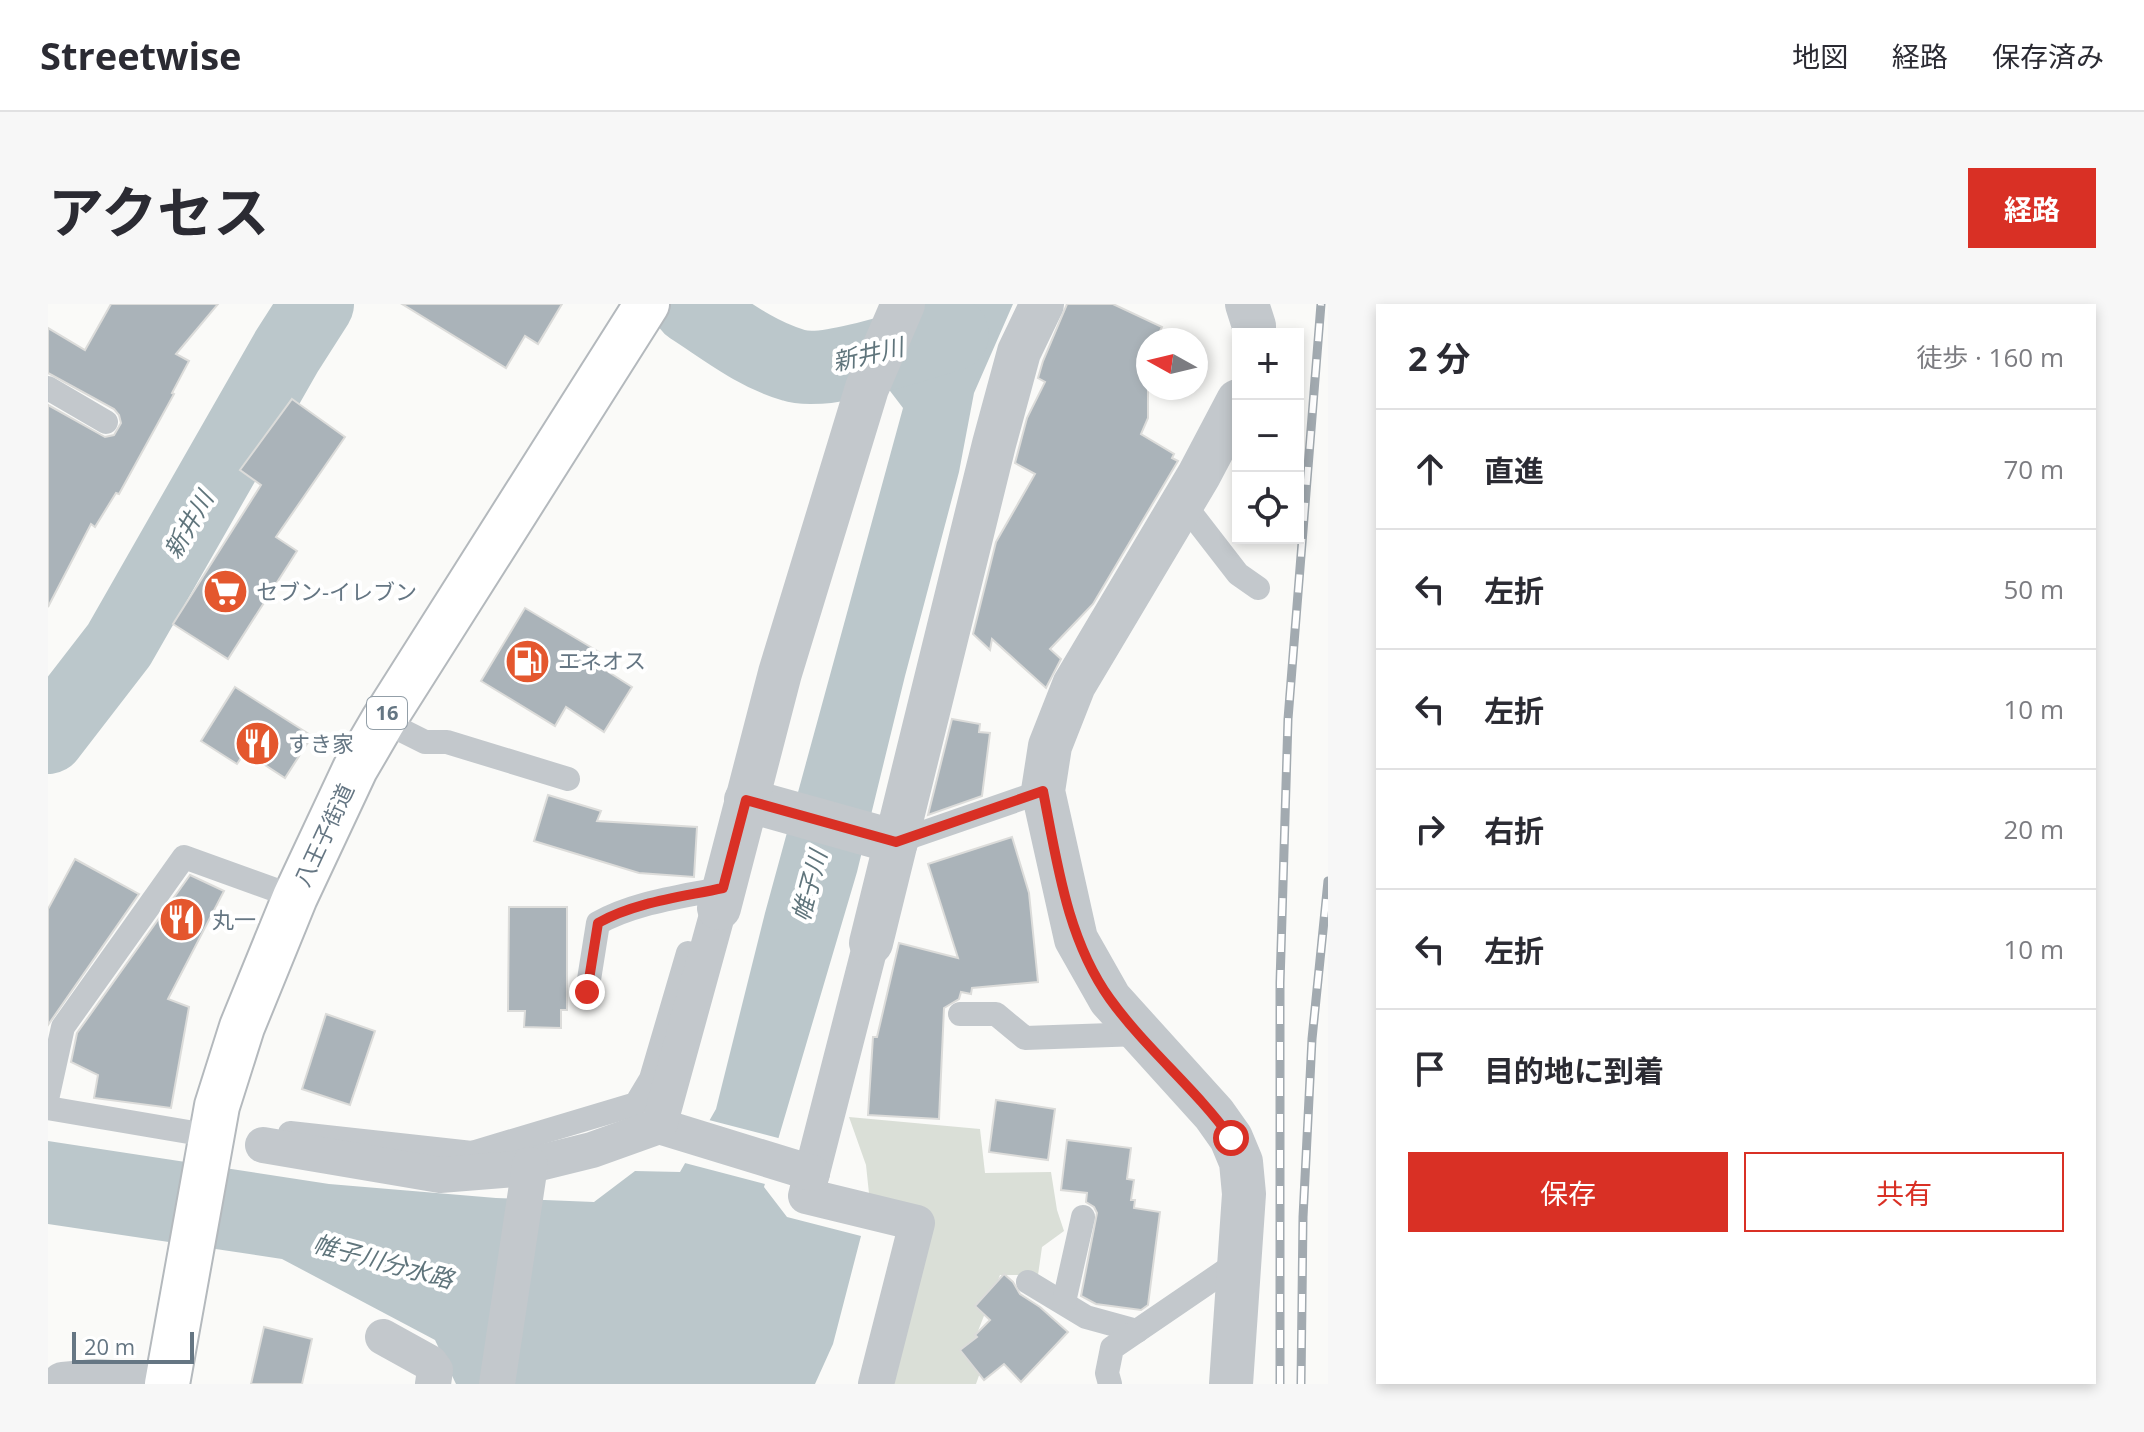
<!DOCTYPE html>
<html lang="ja">
<head>
<meta charset="utf-8">
<style>
  body { margin:0; font-family:"Open Sans","Noto Sans JP",sans-serif; background:#f7f7f7; color:#2b2b33 }
  .controls { position:absolute; right:24px; top:24px; display:grid; overflow:hidden; border-radius:0px; box-shadow:0 4px 12px #0003 }
  .controls button { width:72px; height:72px; display:grid; place-items:center; padding:0; border:0; border-bottom:2px solid #e1e1e2; background:#fff; color:#2b2b33; font:40px sans-serif }
  .compass { position:absolute; left:1088px; top:24px; width:72px; height:72px; border-radius:50%; background:#fff; box-shadow:0 4px 12px #0003; rotate:278deg }
  .scale { position:absolute; left:24px; bottom:20px; width:122px; box-sizing:border-box; padding-left:8px; border:4px solid #657683; border-top:0; font-size:22px; line-height:28px; white-space:nowrap; color:#657683; -webkit-text-stroke:6px #fff; paint-order:stroke }
  .stop { position:absolute; width:24px; height:24px; margin:-18px; border:6px solid #d93025; border-radius:50%; background:#fff }
  .stop.end { background:#d93025; border-color:#fff; box-shadow:0 2px 8px #0008 }
  .list { margin:0; padding:0; list-style:none }
  h2 { display:flex; justify-content:space-between; align-items:center; height:104px; margin:0; padding:0 32px; font-size:34px }
  h2 small { font-size:26px; font-weight:400; color:#7c7c81 }
  .list li { display:grid; grid-template-columns:52px 1fr auto; gap:24px; align-items:center; box-sizing:border-box; height:120px; padding:0 32px; border-top:2px solid #e1e1e2 }
  .list b { display:block; font-size:30px; white-space:nowrap }
  .list em { font-size:26px; font-style:normal; color:#7c7c81 }
  .actions { display:flex; gap:16px; padding:24px 32px }
  .actions a { flex:1; padding:18px 0; border:2px solid #d93025; border-radius:0px; text-align:center; font-size:28px; color:#d93025 }
  .actions .main { background:#d93025; color:#fff }
  .icon { flex:none; width:44px; height:44px; fill:none; stroke:currentColor; stroke-width:2; stroke-linecap:round; stroke-linejoin:round }
  .map { position:relative; flex:none; width:1280px; height:1080px; overflow:hidden; border-radius:0px }
  header { display:flex; align-items:center; gap:48px; box-sizing:border-box; height:112px; padding:0 40px; background:#fff; border-bottom:2px solid #e1e1e2 }
  header strong { font-size:38px }
  nav { display:flex; gap:44px; margin-inline-start:auto; font-size:28px }
  .intro { display:flex; align-items:center; justify-content:space-between; box-sizing:border-box; height:192px; padding:0 48px }
  h1 { margin:0; font-size:56px }
  .button { padding:20px 36px; border-radius:0px; background:#d93025; color:#fff; font-size:28px; font-weight:700 }
  main { display:flex; gap:48px; padding:0 48px }
  aside { flex:1; background:#fff; border-radius:0px; box-shadow:0 4px 12px #0003 }
  .map>svg:first-child { display:block }
  .green { fill:#dadfd7 }
  .water { fill:#bbc7cb }
  .pier { fill:#fafaf8 }
  .lines { fill:none; stroke-linecap:round; stroke-linejoin:round }
  .river { stroke:#bbc7cb; stroke-width:74 }
  .building { fill:#aab3b9; stroke:#dcdcda; stroke-width:2 }
  .trunk-casing { stroke:#b4b9bd; stroke-width:48 }
  .service { stroke:#c3c8cc; stroke-width:24 }
  .pedestrian { stroke:#c3c8cc; stroke-width:36 }
  .minor { stroke:#c3c8cc; stroke-width:44 }
  .tertiary { stroke:#c3c8cc; stroke-width:44 }
  .trunk { stroke:#fff; stroke-width:44 }
  .rail-casing { stroke:#a2aab0; stroke-width:9 }
  .rail { stroke:#fff; stroke-width:6; stroke-dasharray:18; stroke-linecap:butt }
  .route { stroke:#d93025; stroke-width:10 }
  .labels { text-anchor:middle; stroke-width:8; stroke-linejoin:round; paint-order:stroke }
  .shield { fill:#fff; stroke:#939fa8; stroke-width:2 }
  .shield-label { font-size:20px; font-weight:bold; fill:#657683 }
  .poi-label { font-size:22px; fill:#657683; stroke:#fff; text-anchor:start }
  .street-label { font-size:22px; fill:#657683; stroke:#fff }
  .water-label { font-size:24px; font-style:italic; fill:#60757c; stroke:#fff }
</style>
</head>
<body>
<header>
<strong>Streetwise</strong>
<nav><a>地図</a><a>経路</a><a>保存済み</a></nav>
</header>
<div class="intro"><h1>アクセス</h1><a class="button">経路</a></div>
<main>
<div class="map">
<svg width="1280" height="1080" viewBox="0 0 1280 1080">
  <rect width="100%" height="100%" fill="#fafaf8"/>
  <path class="green" d="M801 813 932 825 937 869 1003 868 1009 906 1016 927 994 943 990 971H952L919 1055 934 1063 928 1080H846L880 914 822 899 818 861Z"/>
  <path class="water" d="M895 0H965L926 89 911 168 857 372 809 568 716 883 739 913 813 932 785 1040 767 1080H408L387 1036 234 955 0 920V837L281 880 448 894 546 898 587 867 632 868 668 805 717 609 855 104 839 83 862 20 883 22Z"/>
  <path class="pier" d="M657 815 734 835 721 881 633 858Z"/>
  <g class="lines">
    <g class="river">
      <path d="M642 3C675 24 707 50 745 61 778 72 868 40 904 30"/>
      <path d="M0 433 71 341 239 47 269 0"/>
    </g>
  </g>
  <g class="building">
    <path d="M63 0H170L128 50 141 57 124 89 126 90 71 190 68 189 47 223 43 220 0 303V101L57 133 66 131 73 119 71 111 66 105 0 69V24L37 46Z"/>
    <path d="M354 0H514L490 40 477 32 458 64Z"/>
    <path d="M1019 0H1065L1114 23 1108 36H1100V114L1093 130 1126 150 1124 154 1130 157 1045 300 1002 345 1013 355 998 384 944 335 942 346 925 330 948 238 987 170 967 159 979 114 997 78 990 74 995 57Z"/>
    <path d="M244 95 297 133 228 233 249 247 180 355 125 320 213 181 192 166Z"/>
    <path d="M477 304 551 348 545 358 584 383 556 428 518 403 507 422 433 377Z"/>
    <path d="M187 383 264 432 237 474 197 448 189 460 153 437Z"/>
    <path d="M904 415 932 420 931 428 942 429 934 492 880 511Z"/>
    <path d="M500 491 553 507 549 517 649 523 646 573 591 569 486 537Z"/>
    <path d="M964 533 981 589 990 678 924 684 923 690 913 688 911 695 896 704 891 815 820 811 825 733H829L851 639 910 654 880 560Z"/>
    <path d="M27 555 91 590 0 721V605Z"/>
    <path d="M142 571 176 587 120 695 141 703 123 804 46 794 50 771 23 758 29 729Z"/>
    <path d="M461 603H519V706H513V724L476 723 477 707H460Z"/>
    <path d="M278 710 327 727 302 801 254 785Z"/>
    <path d="M948 796 1007 805 1000 856 941 848Z"/>
    <path d="M1019 836 1083 844 1079 875 1086 876 1083 896H1087L1086 904 1112 908 1100 1001 1093 1006 1048 1000 1033 992 1049 909 1046 903 1038 898 1039 889 1013 886Z"/>
    <path d="M956 970 965 978 972 990 992 1003 1020 1028 973 1078 956 1060 936 1076 912 1046 929 1033 927 1031 942 1016 927 1002Z"/>
    <path d="M216 1023 264 1035 254 1080H203Z"/>
  </g>
  <g class="lines">
    <defs>
      <path id="trunk" d="M119 1080 169 802 194 723 247 593 307 465 335 417 599 0"/>
    </defs>
    <use href="#trunk" class="trunk-casing"/>
    <g class="service">
      <path d="M0 84 58 118"/>
      <path d="M1135 199 1190 270 1210 284"/>
      <path d="M335 417 377 438H399L520 475"/>
      <path d="M848 538 995 487"/>
      <path d="M539 688 550 619C587 598 634 593 675 584"/>
      <path d="M912 710H948L977 734 1092 730"/>
      <path d="M0 791 15 723 136 553 247 593"/>
      <path d="M0 804 164 832"/>
      <path d="M242 829 424 849 588 800 603 775 640 649"/>
      <path d="M980 978 1038 1013 1089 1027"/>
      <path d="M1016 998 1035 913"/>
      <path d="M1062 1080 1059 1069 1064 1044 1190 958"/>
    </g>
    <g class="pedestrian">
      <path d="M823 639 758 892 869 919 828 1080"/>
      <path d="M611 822 764 869"/>
      <path d="M215 841 392 871 467 865 544 846 611 822 671 604"/>
      <path d="M335 1033 382 1059 387 1066 385 1080"/>
      <path d="M449 1080 482 861"/>
    </g>
    <g class="minor">
      <path d="M1199 0 1206 22V30"/>
      <path d="M698 496 848 538"/>
      <path d="M671 604 732 369 819 84 855 0"/>
      <path d="M823 639 946 140 971 48 994 0"/>
      <path d="M1183 1080 1196 890 1193 858 1183 834 1166 810 1062 695 1028 635 995 487 1002 442 1026 381 1151 171 1190 97"/>
    </g>
    <path class="tertiary" d="M15 1080 47 1077 102 1080"/>
    <use href="#trunk" class="trunk"/>
    <defs>
      <g id="rail">
        <path d="M1232 1080V679L1240 415 1273 0"/>
        <path d="M1253 1080 1255 913 1264 735 1280 577"/>
      </g>
    </defs>
    <use href="#rail" class="rail-casing"/>
    <use href="#rail" class="rail"/>
  </g>
  <g class="lines">
    <path class="route" d="M539 688 550 619C587 598 634 593 675 584L698 496 848 538 995 487C1009 558 1019 635 1062 695 1098 745 1147 784 1183 834"/>
  </g>
  <defs>
    <symbol id="supermarket-disc" viewBox="-11 -11 22 22"><circle r="9.5" fill="#e4572e" stroke="#fff"/><path d="M-6-5.5h2.5l.6 2H6L4.5 2H-2.5L-4.4-4H-6ZM-1.5 3.2a1.3 1.3 0 1 0 .1 0ZM3 3.2a1.3 1.3 0 1 0 .1 0Z" fill="#fff"/></symbol>
    <symbol id="fuel-disc" viewBox="-11 -11 22 22"><circle r="9.5" fill="#e4572e" stroke="#fff"/><path d="M-5.5-6h7V0h2V4h1.3V-2.5L3-4.5l.8-.8L6-3V5H2.5V1h-1V6h-7ZM-4.2-4.7v3.2H.2V-4.7Z" fill="#fff"/></symbol>
    <symbol id="restaurant-disc" viewBox="-11 -11 22 22"><circle r="9.5" fill="#e4572e" stroke="#fff"/><path d="M-5-6h1v4h1v-4h1v4h1v-4h1v5L-1.5 .5V6h-2V.5L-5-1ZM5-6V6H3V1.5H1.5Q1.5-4 5-6Z" fill="#fff"/></symbol>
  </defs>
  <g fill-rule="evenodd">
    <use href="#supermarket-disc" x="152" y="262" width="51" height="51"/>
    <use href="#fuel-disc" x="454" y="332" width="51" height="51"/>
    <use href="#restaurant-disc" x="184" y="414" width="51" height="51"/>
    <use href="#restaurant-disc" x="108" y="590" width="51" height="51"/>
  </g>
  <g class="labels">
    <rect class="shield" x="319" y="393" width="40" height="32" rx="6"/>
    <g class="shield-label">
      <text x="339" y="416">16</text>
    </g>
    <g class="poi-label">
      <text x="208" y="296">セブン-イレブン</text>
      <text x="510" y="365">エネオス</text>
      <text x="240" y="448">すき家</text>
      <text x="164" y="624">丸一</text>
    </g>
    <g class="street-label">
      <text transform="translate(276 531) rotate(-65)" y="8">八王子街道</text>
    </g>
    <g class="water-label">
      <text transform="translate(820 51) rotate(-13)" y="8">新井川</text>
      <text transform="translate(141 221) rotate(-60)" y="8">新井川</text>
      <text transform="translate(762 582) rotate(-75)" y="8">帷子川</text>
      <text transform="translate(335 958) rotate(15)" y="8">帷子川分水路</text>
    </g>
  </g>
</svg>
<div class="controls">
<button>+</button>
<button>−</button>
<button><svg class="icon" aria-label="locate" viewBox="0 0 24 24"><circle cx="12" cy="12" r="6"/><path d="M12 2v4M12 18v4M2 12h4M18 12h4"/></svg></button>
</div>
<svg class="compass" viewBox="-18 -18 36 36"><path d="M0-13l5 13h-10z" fill="#e53935"/><path d="M0 13l5-13h-10z" fill="#7c7c81"/></svg>
<div class="scale">20 m</div>
<div class="stop" style="left:1183px;top:834px"></div>
<div class="stop end" style="left:539px;top:688px"></div>
</div>
<aside>
<h2>2 分<small>徒歩 · 160 m</small></h2>
<ul class="list">
<li><svg class="icon" aria-label="ahead" viewBox="0 0 24 24"><path d="M12 20V5M6 11l6-6 6 6"/></svg><div><b>直進</b></div><em>70 m</em></li>
<li><svg class="icon" aria-label="left" viewBox="0 0 24 24"><path d="M17 20v-9H6M10 6l-5 5 5 5"/></svg><div><b>左折</b></div><em>50 m</em></li>
<li><svg class="icon" aria-label="left" viewBox="0 0 24 24"><path d="M17 20v-9H6M10 6l-5 5 5 5"/></svg><div><b>左折</b></div><em>10 m</em></li>
<li><svg class="icon" aria-label="right" viewBox="0 0 24 24"><path d="M7 20v-9h11M14 6l5 5-5 5"/></svg><div><b>右折</b></div><em>20 m</em></li>
<li><svg class="icon" aria-label="left" viewBox="0 0 24 24"><path d="M17 20v-9H6M10 6l-5 5 5 5"/></svg><div><b>左折</b></div><em>10 m</em></li>
<li><svg class="icon" aria-label="arrive" viewBox="0 0 24 24"><path d="M6 21V4h12l-3 4 3 4H6"/></svg><div><b>目的地に到着</b></div></li>
</ul>
<div class="actions"><a class="main">保存</a><a>共有</a></div>
</aside>
</main>
</body>
</html>
